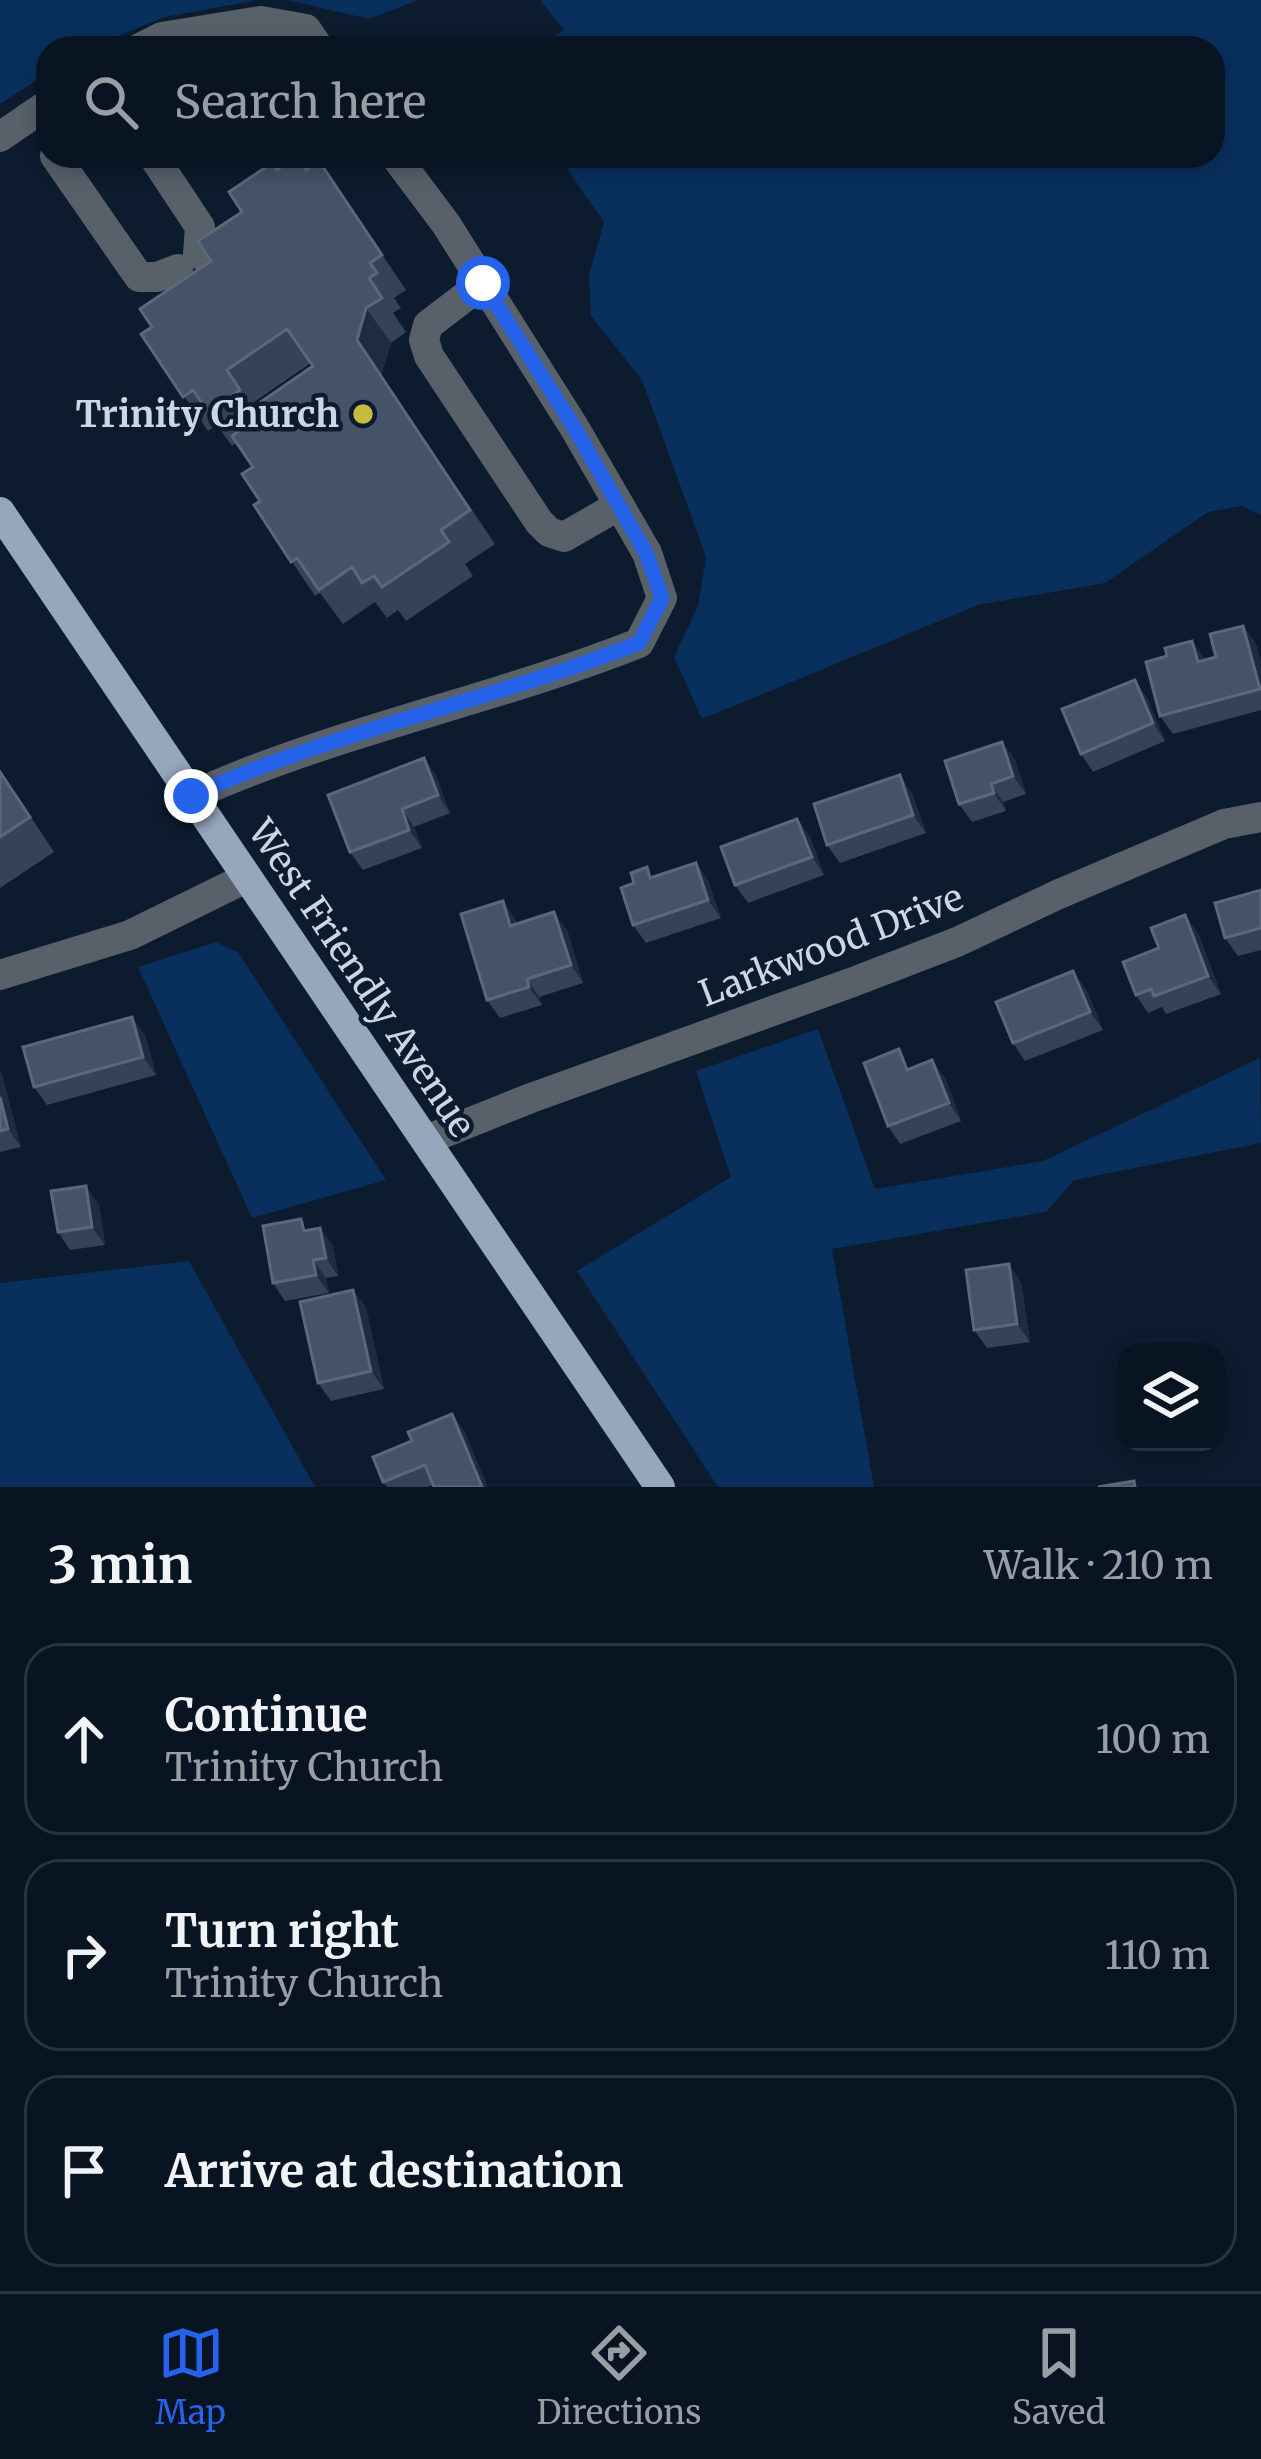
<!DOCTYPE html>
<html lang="en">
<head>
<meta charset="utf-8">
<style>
  body { margin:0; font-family:Merriweather,serif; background:#17212f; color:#f1f3f6 }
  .controls { position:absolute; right:36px; bottom:36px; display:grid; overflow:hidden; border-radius:24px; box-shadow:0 6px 18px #0003 }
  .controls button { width:108px; height:108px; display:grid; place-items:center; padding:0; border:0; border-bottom:3px solid #293340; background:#091422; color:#f1f3f6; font:60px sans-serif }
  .stop { position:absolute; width:36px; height:36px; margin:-27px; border:9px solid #2563eb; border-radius:50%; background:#fff }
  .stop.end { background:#2563eb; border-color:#fff; box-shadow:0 3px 12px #0008 }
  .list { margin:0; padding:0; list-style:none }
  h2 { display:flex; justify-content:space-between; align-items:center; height:156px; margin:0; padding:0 48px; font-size:51px }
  h2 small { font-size:39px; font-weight:400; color:#999ea5 }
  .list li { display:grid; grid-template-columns:78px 1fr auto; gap:36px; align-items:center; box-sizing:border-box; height:192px; margin:0 24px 24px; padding:0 24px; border:3px solid #293340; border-radius:36px }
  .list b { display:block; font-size:45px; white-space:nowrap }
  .list p { margin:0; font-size:39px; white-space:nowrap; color:#999ea5 }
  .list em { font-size:39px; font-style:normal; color:#999ea5 }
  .icon { flex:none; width:66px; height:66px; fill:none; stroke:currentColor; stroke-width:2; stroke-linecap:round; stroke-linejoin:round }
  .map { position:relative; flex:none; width:1261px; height:1487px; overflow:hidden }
  .search { position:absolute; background:#091422; box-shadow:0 6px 18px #0003; left:36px; right:36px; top:36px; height:132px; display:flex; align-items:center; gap:30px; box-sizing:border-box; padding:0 42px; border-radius:36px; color:#999ea5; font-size:45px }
  .sheet { height:804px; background:#091422 }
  nav { display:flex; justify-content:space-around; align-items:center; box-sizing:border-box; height:168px; border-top:3px solid #293340; background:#091422; font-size:33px; color:#999ea5 }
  nav a { display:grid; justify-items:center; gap:6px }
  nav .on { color:#2563eb }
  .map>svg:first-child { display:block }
  .green { fill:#092f5c }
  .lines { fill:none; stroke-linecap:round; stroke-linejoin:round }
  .minor { stroke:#58606a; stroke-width:30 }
  .major { stroke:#96a6bc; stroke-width:30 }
  .wall { fill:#344358; fill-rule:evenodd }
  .shaded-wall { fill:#1d2c41 }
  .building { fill:#445367; stroke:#5a687a; stroke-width:3 }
  .route { stroke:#2563eb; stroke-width:15 }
  .poi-dot { fill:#c5bc3d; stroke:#0c1b2e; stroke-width:4.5 }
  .labels { text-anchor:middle; stroke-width:9; stroke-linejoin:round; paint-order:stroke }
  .poi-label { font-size:36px; font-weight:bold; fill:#cdd7e4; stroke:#0c1b2e; text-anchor:end }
  .street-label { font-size:36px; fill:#cdd7e4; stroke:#0c1b2e }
</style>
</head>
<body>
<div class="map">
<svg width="1261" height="1487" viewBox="0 0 1261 1487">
  <rect width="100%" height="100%" fill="#0c1b2e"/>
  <g class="green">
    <path d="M0 0H257L165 17 88 48H48V73L0 104Z"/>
    <path d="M287 0H418L369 19Z"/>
    <path d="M540 0H1261V515L1242 506 1208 512 1105 583 978 605 702 719 674 657 698 606 706 557 642 380 591 316 589 275 604 222 558 156H1213V48H535L564 30Z"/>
    <path d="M216 942 238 952 386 1180 252 1218 138 967Z"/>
    <path d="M818 1029 875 1189 1043 1161 1260 1058 1261 1143 1074 1180 1046 1212 832 1249 874 1487H718L577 1271 731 1177 696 1071Z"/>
    <path d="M189 1261 315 1487H0V1283Z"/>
  </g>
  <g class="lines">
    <g class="minor">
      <path d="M140 48 162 37 261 21 306 29 319 48"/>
      <path d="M0 137 48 104"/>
      <path d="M55 156 139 277H157L178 269"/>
      <path d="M153 156 200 227 198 254"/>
      <path d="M483 283 428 325 424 340 429 356 539 522 549 532 564 537 618 506"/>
      <path d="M191 796C335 731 492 701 639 643L662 598 647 553 574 427 446 224 395 156"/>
      <path d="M0 975 130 935 246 878"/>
      <path d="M426 1140 531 1098 853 982 957 942 1059 894 1224 824 1261 817"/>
    </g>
    <path class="major" d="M0 512 660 1487"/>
  </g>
  <g class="wall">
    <path d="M319 161 406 290 394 298 401 308 393 313 406 332 391 343 381 375 495 544 465 564 473 576 406 621 398 610 387 618 375 602 343 624 320 593 315 596 254 505 260 501 253 467 236 443 232 446 217 425 208 431 141 334 152 327 211 261 242 212 277 170H307ZM311 363 313 366 253 407 251 404Z"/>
    <path d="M1243 626 1256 644 1261 664V710L1173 734 1160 716 1205 660 1216 657Z"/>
    <path d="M1135 680 1147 698 1165 741 1093 772 1081 754Z"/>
    <path d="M1002 742 1015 760 1026 794 1003 802 1006 811 972 822 959 804Z"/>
    <path d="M424 758 436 776 450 813 414 827 422 848 363 870 350 852Z"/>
    <path d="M0 770 54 852 0 888Z"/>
    <path d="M912 793 926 833 840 863 827 845Z"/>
    <path d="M797 819 810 837 824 875 748 903 735 885Z"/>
    <path d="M696 863 708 881 721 918 646 943 633 925 653 877Z"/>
    <path d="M1261 890V950L1238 956 1225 938Z"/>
    <path d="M515 919 517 924 567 930 583 983 539 997 542 1005 500 1018 487 1000Z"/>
    <path d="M1198 933 1221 994 1166 1014 1162 1007 1148 1013 1136 995Z"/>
    <path d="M1086 989 1103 1030 1025 1061 1013 1043Z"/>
    <path d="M145 1035 156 1075 47 1105 34 1087Z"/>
    <path d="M912 1068 945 1078 961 1121 900 1144 888 1126Z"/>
    <path d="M0 1070 21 1147 0 1152Z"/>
    <path d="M99 1204 105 1245 70 1250 58 1232Z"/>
    <path d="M320 1228 333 1246 338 1276 326 1278 329 1293 285 1301 273 1283 309 1230Z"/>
    <path d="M1021 1282 1030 1342 987 1348 974 1330Z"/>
    <path d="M353 1290 366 1308 384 1389 331 1401 318 1383Z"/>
    <path d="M465 1432 433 1485 427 1487H387L383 1482Z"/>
  </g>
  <g class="shaded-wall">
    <path d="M366 308 391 343 381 375 495 544 357 340Z"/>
    <path d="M1243 626 1256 644 1261 664V691Z"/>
    <path d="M1192 641 1205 659 1211 680 1198 662Z"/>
    <path d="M1135 680 1147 698 1165 741 1153 723Z"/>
    <path d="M1002 742 1015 760 1026 794 1013 776Z"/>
    <path d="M424 758 436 776 450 813 438 795Z"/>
    <path d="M900 775 912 793 926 833 913 815Z"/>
    <path d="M991 784 1003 802 1006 811 994 793Z"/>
    <path d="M402 809 414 827 422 848 409 830Z"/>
    <path d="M797 819 810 837 824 875 812 857Z"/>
    <path d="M696 863 708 881 721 918 708 900Z"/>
    <path d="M503 901 515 919 523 944 510 926Z"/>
    <path d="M554 912 567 930 583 983 571 965Z"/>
    <path d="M1185 915 1198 933 1221 994 1208 976Z"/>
    <path d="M1073 971 1086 989 1103 1030 1090 1012Z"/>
    <path d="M527 979 539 997 542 1005 529 987Z"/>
    <path d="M132 1017 145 1035 156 1075 143 1057Z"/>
    <path d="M932 1060 945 1078 961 1121 949 1103Z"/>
    <path d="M0 1070 2 1073 21 1147 8 1129 0 1097Z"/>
    <path d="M86 1186 99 1204 105 1245 92 1227Z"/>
    <path d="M320 1228 333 1246 338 1276 326 1258Z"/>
    <path d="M313 1260 326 1278 329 1293 316 1275Z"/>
    <path d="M1009 1264 1021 1282 1030 1342 1017 1324Z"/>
    <path d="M353 1290 366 1308 384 1389 371 1371Z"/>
    <path d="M452 1414 465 1432 488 1487H482Z"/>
  </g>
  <g class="building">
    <path d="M297 156 306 170 319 161 382 255 370 263 377 273 369 278 382 298 366 308 357 340 470 510 441 530 449 542 382 587 374 576 362 583 352 567 319 590 297 558 291 562 254 505 260 501 242 474 253 467 232 436 245 426 239 417 313 366 287 329 227 370 240 390 208 412 193 390 183 397 141 334 152 327 140 309 211 261 198 241 242 212 229 192 272 163 277 170Z"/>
    <path d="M1243 626 1260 689 1160 716 1146 662 1167 656 1165 648 1192 641 1198 662 1216 657 1210 634Z"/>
    <path d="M1135 680 1153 723 1081 754 1062 709Z"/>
    <path d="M1002 742 1013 776 991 784 994 793 959 804 945 761Z"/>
    <path d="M424 758 438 795 402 809 409 830 350 852 328 795Z"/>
    <path d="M0 772 30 817 0 837Z"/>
    <path d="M900 775 913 815 827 845 814 804Z"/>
    <path d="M797 819 812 857 735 885 721 847Z"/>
    <path d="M696 863 708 900 633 925 621 888 634 883 631 873 647 867 650 878Z"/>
    <path d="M1261 890V928L1225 938 1215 903Z"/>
    <path d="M503 901 510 926 554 912 571 965 527 979 529 987 487 1000 461 914Z"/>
    <path d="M1185 915 1208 976 1154 996 1151 989 1136 995 1123 962 1159 948 1151 928Z"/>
    <path d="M1073 971 1090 1012 1013 1043 996 1002Z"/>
    <path d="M132 1017 143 1057 34 1087 23 1047Z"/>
    <path d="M899 1049 907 1070 932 1060 949 1103 888 1126 864 1063Z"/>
    <path d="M0 1097 8 1129 0 1131Z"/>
    <path d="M86 1186 92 1227 58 1232 51 1191Z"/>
    <path d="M301 1219 304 1231 320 1228 326 1258 313 1260 316 1275 273 1283 263 1226Z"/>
    <path d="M1009 1264 1017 1324 974 1330 966 1270Z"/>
    <path d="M353 1290 371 1371 318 1383 300 1302Z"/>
    <path d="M452 1414 482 1487H434L425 1465 383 1482 373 1457 412 1441 408 1432Z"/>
    <path d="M1134 1481 1135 1487H1098Z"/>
  </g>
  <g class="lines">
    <path class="route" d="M191 796C335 730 492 701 639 643L662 598 646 553 574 427 483 283"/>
  </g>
  <circle class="poi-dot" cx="363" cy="414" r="12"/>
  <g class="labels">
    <g class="poi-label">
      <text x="339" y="427">Trinity Church</text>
    </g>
    <g class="street-label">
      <text transform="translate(831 945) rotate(-21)" y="13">Larkwood Drive</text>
      <text transform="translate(362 978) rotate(56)" y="13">West Friendly Avenue</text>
    </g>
  </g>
</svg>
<div class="controls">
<button><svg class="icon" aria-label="layers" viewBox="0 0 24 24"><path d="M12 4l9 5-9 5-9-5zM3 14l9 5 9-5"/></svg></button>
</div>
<div class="stop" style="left:483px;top:283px"></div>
<div class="stop end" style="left:191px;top:796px"></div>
<div class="search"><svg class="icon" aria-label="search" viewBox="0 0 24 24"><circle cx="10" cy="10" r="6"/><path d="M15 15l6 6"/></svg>Search here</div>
</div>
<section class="sheet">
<h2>3 min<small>Walk · 210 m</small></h2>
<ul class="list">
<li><svg class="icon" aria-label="ahead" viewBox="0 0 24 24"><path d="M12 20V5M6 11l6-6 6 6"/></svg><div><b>Continue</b><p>Trinity Church</p></div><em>100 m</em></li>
<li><svg class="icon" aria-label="right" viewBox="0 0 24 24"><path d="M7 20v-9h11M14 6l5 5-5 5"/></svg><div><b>Turn right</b><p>Trinity Church</p></div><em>110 m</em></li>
<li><svg class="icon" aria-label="arrive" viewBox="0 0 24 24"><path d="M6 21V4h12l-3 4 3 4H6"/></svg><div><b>Arrive at destination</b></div></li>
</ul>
</section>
<nav>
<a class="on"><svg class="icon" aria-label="map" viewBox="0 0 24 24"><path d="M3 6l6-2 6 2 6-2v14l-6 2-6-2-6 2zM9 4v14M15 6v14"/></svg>Map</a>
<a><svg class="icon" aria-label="directions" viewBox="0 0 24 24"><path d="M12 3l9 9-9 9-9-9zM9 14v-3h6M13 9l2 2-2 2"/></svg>Directions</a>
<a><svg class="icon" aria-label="saved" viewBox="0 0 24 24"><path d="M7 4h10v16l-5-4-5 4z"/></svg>Saved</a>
</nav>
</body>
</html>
